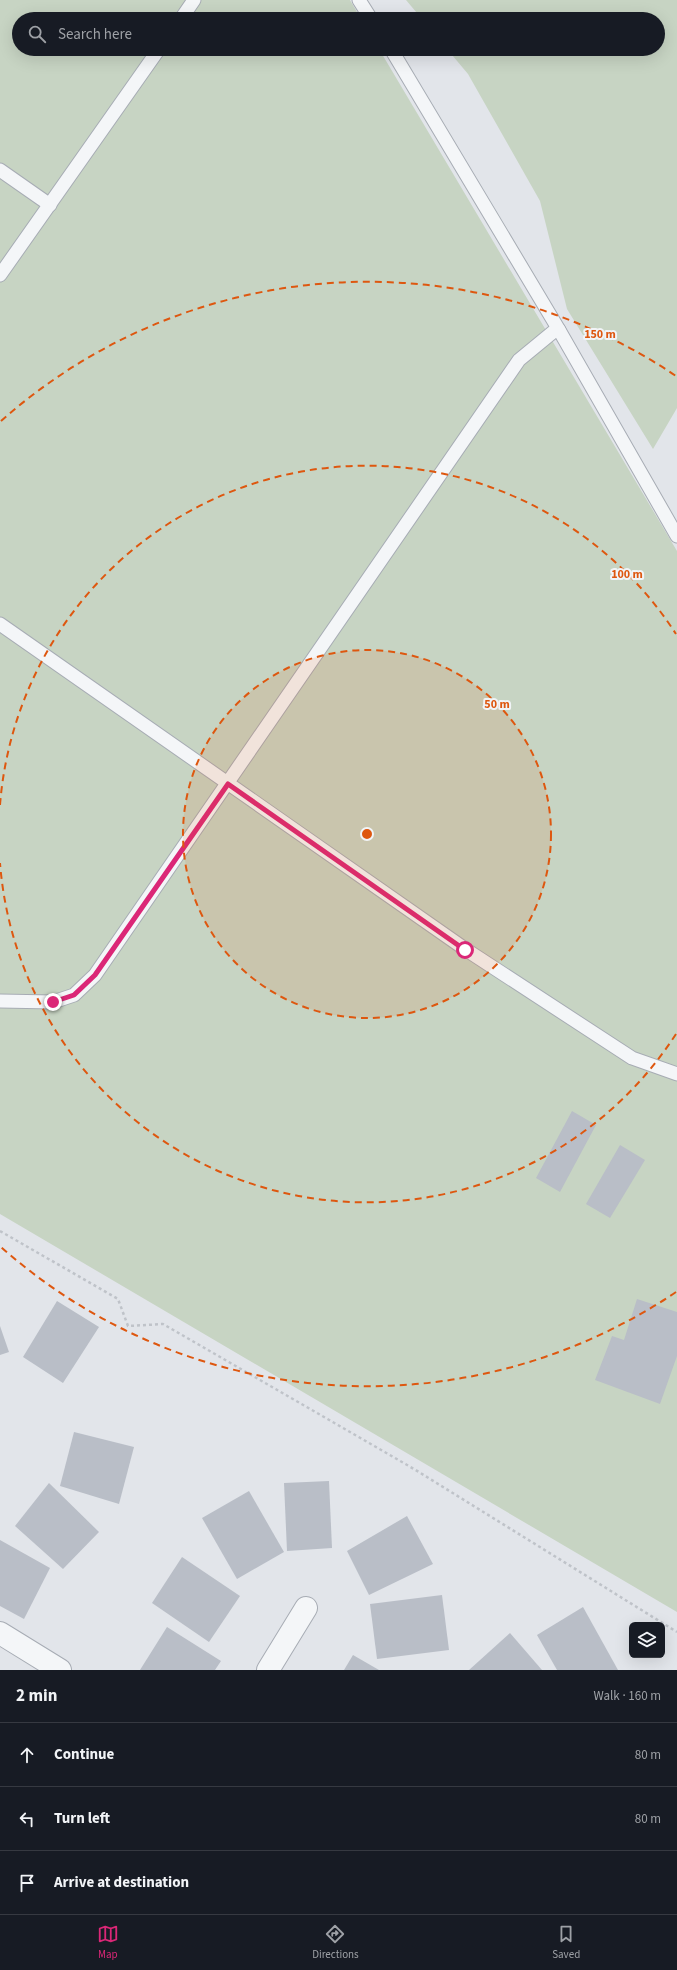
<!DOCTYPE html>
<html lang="en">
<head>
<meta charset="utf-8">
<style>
  body { margin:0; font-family:"Source Sans 3",sans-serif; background:#242831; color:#f1f3f6 }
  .controls { position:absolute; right:12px; bottom:12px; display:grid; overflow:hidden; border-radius:6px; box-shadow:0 4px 16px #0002 }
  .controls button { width:36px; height:36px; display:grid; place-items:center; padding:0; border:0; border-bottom:1px solid #363941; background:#171b24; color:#f1f3f6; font:20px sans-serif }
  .stop { position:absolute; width:12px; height:12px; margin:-9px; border:3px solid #db2777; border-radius:50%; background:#fff }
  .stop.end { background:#db2777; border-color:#fff; box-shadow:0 1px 4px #0008 }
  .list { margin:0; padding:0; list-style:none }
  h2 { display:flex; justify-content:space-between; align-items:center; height:52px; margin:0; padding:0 16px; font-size:17px }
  h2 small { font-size:13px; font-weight:400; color:#9ea1a6 }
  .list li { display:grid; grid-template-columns:26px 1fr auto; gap:12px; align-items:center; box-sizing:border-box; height:64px; padding:0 16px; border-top:1px solid #363941 }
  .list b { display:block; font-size:15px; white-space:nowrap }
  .list em { font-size:13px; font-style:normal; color:#9ea1a6 }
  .icon { flex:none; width:22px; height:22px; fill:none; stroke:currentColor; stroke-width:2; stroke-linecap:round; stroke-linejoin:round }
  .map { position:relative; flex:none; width:677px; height:1670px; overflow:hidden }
  .search { position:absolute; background:#171b24; box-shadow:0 4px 16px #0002; left:12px; right:12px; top:12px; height:44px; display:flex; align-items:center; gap:10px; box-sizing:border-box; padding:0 14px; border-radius:22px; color:#9ea1a6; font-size:15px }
  .sheet { height:244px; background:#171b24 }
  nav { display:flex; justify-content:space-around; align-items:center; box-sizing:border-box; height:56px; border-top:1px solid #363941; background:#171b24; font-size:11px; color:#9ea1a6 }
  nav a { display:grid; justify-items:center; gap:2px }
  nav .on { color:#db2777 }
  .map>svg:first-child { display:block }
  .green { fill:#c7d4c3 }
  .building { fill:#b9bec7 }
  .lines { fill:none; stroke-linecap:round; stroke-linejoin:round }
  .service-casing { stroke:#a7acb4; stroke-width:15 }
  .minor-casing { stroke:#a7acb4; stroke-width:24 }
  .path { stroke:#bfc3c9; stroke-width:2.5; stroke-dasharray:3 3; stroke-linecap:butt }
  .service { stroke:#f4f6f8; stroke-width:13 }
  .minor { stroke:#f4f6f8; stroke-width:22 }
  .route { stroke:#db2777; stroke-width:5 }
  .ring { fill:none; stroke:#de570f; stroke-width:2; stroke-dasharray:7 5 }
  .centre { fill:#de570f; stroke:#f1f4f7; stroke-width:2 }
  .ring-label { font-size:12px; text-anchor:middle; font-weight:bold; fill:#de570f; stroke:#f1f4f7; stroke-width:4; stroke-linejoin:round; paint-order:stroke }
</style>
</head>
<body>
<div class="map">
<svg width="677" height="1670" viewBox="0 0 677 1670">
  <rect width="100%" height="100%" fill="#e2e5ea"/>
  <g class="green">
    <path d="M0 0H350L361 19H19V49H379L677 551V1612L0 1214Z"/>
    <path d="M406 0H677V408L653 449 567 309 540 201 468 74 447 49H658V19H422Z"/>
  </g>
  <g class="building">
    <path d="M572 1111 596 1125 560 1192 536 1178Z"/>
    <path d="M620 1145 645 1160 610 1218 586 1204Z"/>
    <path d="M637 1299 677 1312V1356L660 1404 595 1380 612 1336 624 1340Z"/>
    <path d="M57 1301 99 1327 63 1383 23 1357Z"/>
    <path d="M0 1326 9 1352 0 1355Z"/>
    <path d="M74 1432 134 1447 119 1504 60 1486Z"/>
    <path d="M329 1481 332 1548 287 1551 284 1483Z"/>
    <path d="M49 1483 99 1532 63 1569 15 1526Z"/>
    <path d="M249 1491 284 1552 237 1579 202 1518Z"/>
    <path d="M407 1516 433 1564 369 1595 347 1551Z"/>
    <path d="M0 1540 50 1568 24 1619 0 1606Z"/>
    <path d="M182 1557 240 1596 209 1642 152 1603Z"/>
    <path d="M442 1595 449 1650 377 1659 370 1604Z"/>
    <path d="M583 1607 618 1670H557L537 1635Z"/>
    <path d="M167 1627 221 1661 215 1670H140Z"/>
    <path d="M510 1633 542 1670H469Z"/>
    <path d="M353 1655 379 1670H344Z"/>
  </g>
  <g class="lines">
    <defs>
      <g id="service">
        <path d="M359 0 371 19"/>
        <path d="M181 19 194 0"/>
        <path d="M391 49 559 330 677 536"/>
        <path d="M0 170 50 205"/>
        <path d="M0 275 159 49"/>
        <path d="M0 624 465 949 632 1058 677 1074"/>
        <path d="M0 1001 53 1002 74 995 95 975 519 360 553 332 559 330"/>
      </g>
      <g id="minor">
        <path d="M0 1633 60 1670"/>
        <path d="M268 1670 306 1608"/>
      </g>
    </defs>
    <use href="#service" class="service-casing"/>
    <use href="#minor" class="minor-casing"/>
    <path class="path" d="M0 1231 118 1299 128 1326 163 1324 414 1469 677 1632"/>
    <use href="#service" class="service"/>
    <use href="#minor" class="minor"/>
  </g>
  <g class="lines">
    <path class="route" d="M53 1002 74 995 95 975 228 784 465 950"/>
  </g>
  <circle cx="367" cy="834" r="184" fill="#de570f" fill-opacity=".12"/>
  <g class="ring">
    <circle cx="367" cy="834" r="184"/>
    <path d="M676 1034A368 368 0 0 1 0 863M0 805A368 368 0 0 1 676 634"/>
    <path d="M676 1292A552 552 0 0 1 1 1247M1 421A552 552 0 0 1 676 376"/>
  </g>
  <circle cx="367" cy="834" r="6" class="centre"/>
  <g class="ring-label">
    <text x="600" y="338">150 m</text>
    <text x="627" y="578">100 m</text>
    <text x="497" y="708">50 m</text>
  </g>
</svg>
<div class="controls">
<button><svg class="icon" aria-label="layers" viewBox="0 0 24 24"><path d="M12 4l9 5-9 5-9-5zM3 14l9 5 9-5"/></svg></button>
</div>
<div class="stop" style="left:465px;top:950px"></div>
<div class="stop end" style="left:53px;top:1002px"></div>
<div class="search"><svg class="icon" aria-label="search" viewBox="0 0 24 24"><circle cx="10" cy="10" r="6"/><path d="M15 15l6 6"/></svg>Search here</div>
</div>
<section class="sheet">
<h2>2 min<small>Walk · 160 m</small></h2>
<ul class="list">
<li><svg class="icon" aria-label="ahead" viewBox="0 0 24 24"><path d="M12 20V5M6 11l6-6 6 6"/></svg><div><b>Continue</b></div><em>80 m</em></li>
<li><svg class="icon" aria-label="left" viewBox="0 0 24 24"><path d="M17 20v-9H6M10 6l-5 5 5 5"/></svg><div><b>Turn left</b></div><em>80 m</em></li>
<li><svg class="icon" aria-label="arrive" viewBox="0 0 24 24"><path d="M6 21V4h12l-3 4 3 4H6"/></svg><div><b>Arrive at destination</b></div></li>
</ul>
</section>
<nav>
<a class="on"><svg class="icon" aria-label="map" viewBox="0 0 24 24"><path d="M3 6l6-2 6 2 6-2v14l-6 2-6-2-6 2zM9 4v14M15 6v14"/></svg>Map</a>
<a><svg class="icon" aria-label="directions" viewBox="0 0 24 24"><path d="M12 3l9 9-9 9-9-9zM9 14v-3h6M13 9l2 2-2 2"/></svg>Directions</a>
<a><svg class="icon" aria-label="saved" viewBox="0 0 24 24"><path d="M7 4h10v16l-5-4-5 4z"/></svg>Saved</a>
</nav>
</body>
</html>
